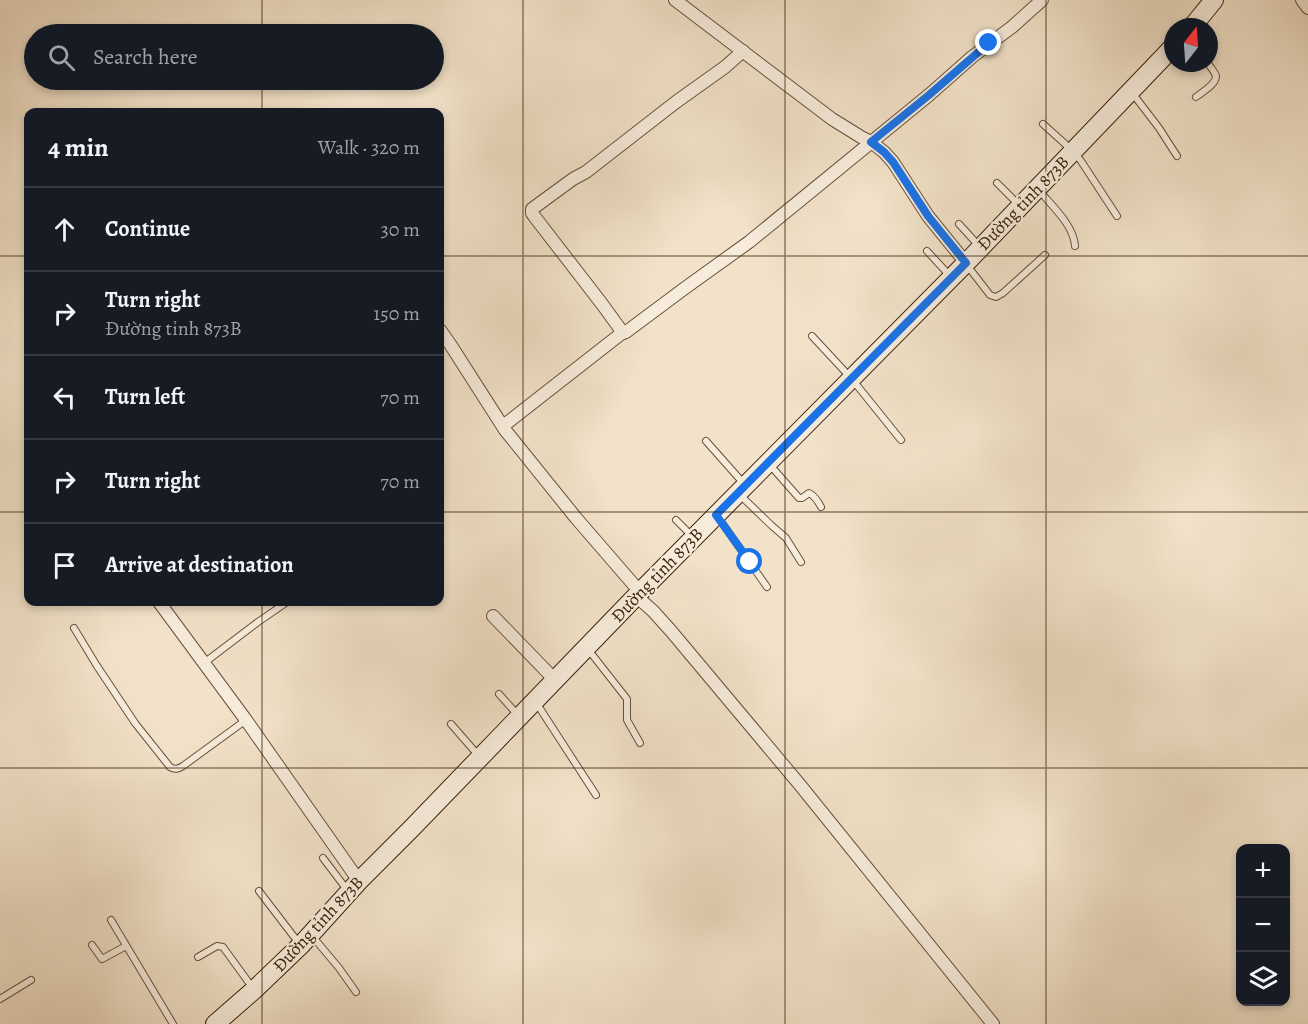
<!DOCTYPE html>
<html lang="en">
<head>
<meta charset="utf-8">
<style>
  body { margin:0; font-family:Alegreya,serif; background:#242831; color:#f1f3f6 }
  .controls { position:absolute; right:18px; bottom:18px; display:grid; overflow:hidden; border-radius:12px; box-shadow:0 3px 9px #0003 }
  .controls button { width:54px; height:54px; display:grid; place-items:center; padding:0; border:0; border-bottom:2px solid #363941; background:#171b24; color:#f1f3f6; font:30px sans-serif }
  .compass { position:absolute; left:1164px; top:18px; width:54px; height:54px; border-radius:50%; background:#171b24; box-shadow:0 3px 9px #0003; rotate:17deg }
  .stop { position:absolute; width:18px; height:18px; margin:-14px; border:4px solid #1a73e8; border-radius:50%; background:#fff }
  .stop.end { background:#1a73e8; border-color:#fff; box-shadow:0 2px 6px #0008 }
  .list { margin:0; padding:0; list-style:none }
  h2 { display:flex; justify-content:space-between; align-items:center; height:78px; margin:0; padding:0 24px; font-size:26px }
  h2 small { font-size:20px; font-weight:400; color:#9ea1a6 }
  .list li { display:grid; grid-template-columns:39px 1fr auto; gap:18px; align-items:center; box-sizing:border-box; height:84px; padding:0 24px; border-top:2px solid #363941 }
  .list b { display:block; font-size:22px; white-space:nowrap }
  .list p { margin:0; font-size:20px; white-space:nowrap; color:#9ea1a6 }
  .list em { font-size:20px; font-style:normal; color:#9ea1a6 }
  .icon { flex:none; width:33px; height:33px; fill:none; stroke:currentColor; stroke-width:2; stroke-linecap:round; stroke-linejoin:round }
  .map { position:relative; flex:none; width:1308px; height:1024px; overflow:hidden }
  .search { position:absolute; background:#171b24; box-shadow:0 3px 9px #0003; left:24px; top:24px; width:420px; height:66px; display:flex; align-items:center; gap:15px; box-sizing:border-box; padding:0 21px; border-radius:33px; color:#9ea1a6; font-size:22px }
  .panel { position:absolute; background:#171b24; box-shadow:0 3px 9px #0003; left:24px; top:108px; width:420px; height:498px; border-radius:12px }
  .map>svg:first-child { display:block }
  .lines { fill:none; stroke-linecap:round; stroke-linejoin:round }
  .lane-casing { stroke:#675139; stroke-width:8 }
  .street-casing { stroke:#675139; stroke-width:14 }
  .secondary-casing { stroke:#392109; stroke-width:20 }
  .lane { stroke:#f7ecdc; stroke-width:6 }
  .street { stroke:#f7ecdc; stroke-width:12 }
  .secondary { stroke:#f7ecdc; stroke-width:18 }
  .route { stroke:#1a73e8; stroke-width:8 }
  .grid { fill:none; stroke:#392109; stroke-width:1.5; stroke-opacity:0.55 }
  .labels { text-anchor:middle; stroke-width:4.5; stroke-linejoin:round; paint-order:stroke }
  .street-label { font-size:18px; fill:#392109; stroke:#f7ecdc }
</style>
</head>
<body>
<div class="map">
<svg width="1308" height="1024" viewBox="0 0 1308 1024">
  <rect width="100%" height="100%" fill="#f2e2c9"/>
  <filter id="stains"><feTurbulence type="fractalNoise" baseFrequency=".00333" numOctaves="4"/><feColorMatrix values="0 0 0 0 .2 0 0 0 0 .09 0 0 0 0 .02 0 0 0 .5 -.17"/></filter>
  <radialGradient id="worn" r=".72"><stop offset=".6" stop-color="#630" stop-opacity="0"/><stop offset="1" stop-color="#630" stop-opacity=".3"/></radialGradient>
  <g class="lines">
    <defs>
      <g id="lane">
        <path d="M1133 94 1159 128 1177 156"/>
        <path d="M1196 97C1202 92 1216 85 1216 76 1215 72 1210 67 1208 63"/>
        <path d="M1043 124 1073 151 1081 161 1117 216"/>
        <path d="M997 183 1020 206"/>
        <path d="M1038 189C1050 204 1074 225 1075 246"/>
        <path d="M959 224 980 247"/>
        <path d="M927 251 951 277"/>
        <path d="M966 264 990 295 996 297 1003 293 1045 255"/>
        <path d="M812 336 851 378 901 440"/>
        <path d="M706 441 745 485"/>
        <path d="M770 465 799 498H802L809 493C815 496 818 501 821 507"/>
        <path d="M740 495 771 525 786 538 801 562"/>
        <path d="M718 517 767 587"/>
        <path d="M676 520 693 537"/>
        <path d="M74 628 97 666 135 723 170 767C175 770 178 769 183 766L246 720"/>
        <path d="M587 648 627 699V720L640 743"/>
        <path d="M204 663 258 622 287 602"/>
        <path d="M499 694 517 714"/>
        <path d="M537 704 596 795"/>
        <path d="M451 724 478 755"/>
        <path d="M323 858 348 891"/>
        <path d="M259 891 298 942"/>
        <path d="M111 920 173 1024"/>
        <path d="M313 937 339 968 356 992"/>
        <path d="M92 945 102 959 126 946"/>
        <path d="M198 957 217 946 223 947 252 987"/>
        <path d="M0 999 31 980"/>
      </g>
      <g id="street">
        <path d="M675 0 832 119 861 137 871 142 884 152 893 162 928 216 966 263"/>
        <path d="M1302 0 1308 8"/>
        <path d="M743 51 725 67 676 102 586 172 573 179 532 209V213L534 216 602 304 623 333 626 332 685 288 749 242 929 95 972 57 1012 27 1042 0"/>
        <path d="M440 330 450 344 505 430 576 518 640 592"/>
        <path d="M503 426 622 333"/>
        <path d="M636 596 653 611 671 631 800 785 993 1024"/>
        <path d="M159 602 246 720 359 881"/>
        <path d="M493 616 555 680"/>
      </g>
      <g id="secondary">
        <path d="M1192 27 1214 0"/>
        <path d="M215 1024 254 990 301 945 359 881 412 828 640 592 966 263 1173 47"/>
      </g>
    </defs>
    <use href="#lane" class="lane-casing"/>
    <use href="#street" class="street-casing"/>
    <use href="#secondary" class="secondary-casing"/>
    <use href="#lane" class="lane"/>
    <use href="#street" class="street"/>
    <use href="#secondary" class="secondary"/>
  </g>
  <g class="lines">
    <path class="route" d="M750 562 716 515 966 263 928 216 893 162 884 152 871 142 929 95 989 43"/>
  </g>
  <path class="grid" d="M262 0V34M523 0V1024M785 0V1024M1046 0V1024M262 80V112M0 256H28M440 256H1308M0 512H28M440 512H1308M262 602V1024M0 768H1308"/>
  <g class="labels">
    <g class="street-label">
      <text transform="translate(1023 203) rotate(-46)" y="6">Đường tỉnh 873B</text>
      <text transform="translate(657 575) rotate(-46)" y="6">Đường tỉnh 873B</text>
      <text transform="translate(318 924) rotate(-47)" y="6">Đường tỉnh 873B</text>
    </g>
  </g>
  <rect width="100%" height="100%" filter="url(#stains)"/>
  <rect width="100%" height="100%" fill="url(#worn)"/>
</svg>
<div class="controls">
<button>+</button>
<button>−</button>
<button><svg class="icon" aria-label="layers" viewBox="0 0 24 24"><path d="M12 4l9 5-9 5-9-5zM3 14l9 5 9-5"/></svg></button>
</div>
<svg class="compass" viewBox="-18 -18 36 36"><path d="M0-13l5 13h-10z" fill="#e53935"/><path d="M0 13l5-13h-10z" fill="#9ea1a6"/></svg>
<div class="stop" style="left:750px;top:562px"></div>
<div class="stop end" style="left:989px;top:43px"></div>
<div class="search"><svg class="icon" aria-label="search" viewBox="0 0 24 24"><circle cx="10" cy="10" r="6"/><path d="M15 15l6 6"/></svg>Search here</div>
<section class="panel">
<h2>4 min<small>Walk · 320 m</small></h2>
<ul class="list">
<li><svg class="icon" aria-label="ahead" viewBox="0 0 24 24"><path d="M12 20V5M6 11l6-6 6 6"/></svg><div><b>Continue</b></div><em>30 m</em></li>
<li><svg class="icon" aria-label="right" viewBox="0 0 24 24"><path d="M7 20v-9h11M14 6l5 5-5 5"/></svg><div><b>Turn right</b><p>Đường tỉnh 873B</p></div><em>150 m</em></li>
<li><svg class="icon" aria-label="left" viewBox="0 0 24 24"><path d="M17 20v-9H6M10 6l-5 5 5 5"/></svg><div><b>Turn left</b></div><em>70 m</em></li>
<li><svg class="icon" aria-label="right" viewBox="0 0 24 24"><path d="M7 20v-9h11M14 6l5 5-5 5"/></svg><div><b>Turn right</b></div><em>70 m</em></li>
<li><svg class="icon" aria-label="arrive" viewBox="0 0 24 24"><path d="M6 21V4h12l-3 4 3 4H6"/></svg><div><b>Arrive at destination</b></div></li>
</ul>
</section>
</div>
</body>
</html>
